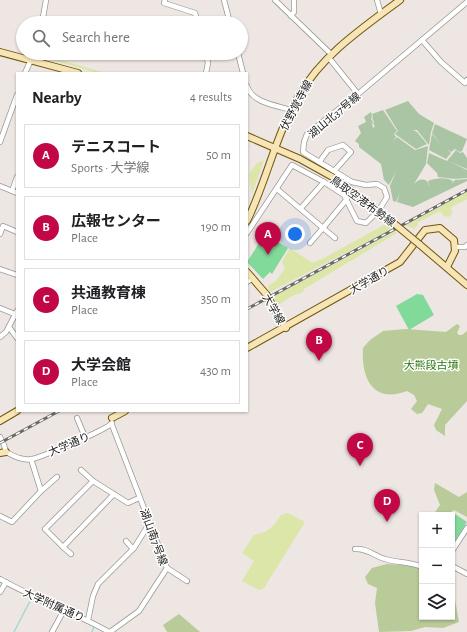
<!DOCTYPE html>
<html lang="en">
<head>
<meta charset="utf-8">
<style>
  body { margin:0; font-family:"Alegreya Sans","Noto Sans JP",sans-serif; background:#f2f2f2; color:#202124 }
  .controls { position:absolute; right:12px; bottom:12px; display:grid; overflow:hidden; border-radius:0px; box-shadow:0 1px 3px #0004 }
  .controls button { width:36px; height:36px; display:grid; place-items:center; padding:0; border:0; border-bottom:1px solid #e0e0e0; background:#fff; color:#202124; font:20px sans-serif }
  .you { position:absolute; left:295px; top:234px; width:14px; height:14px; margin:-10px; border:3px solid #fff; border-radius:50%; background:#1a73e8; box-shadow:0 0 0 6px #1a73e833 }
  .badge { display:grid; place-items:center; width:26px; height:26px; border-radius:50%; background:#c20746; color:#fff; font-size:13px; font-weight:700 }
  .pin { position:absolute; translate:-50% -33px; filter:drop-shadow(0 1px 2px #0008) }
  .pin::after { content:''; position:absolute; top:21px; width:14px; height:12px; background:inherit; clip-path:polygon(0 0,100% 0,50% 100%) }
  .list { margin:0; padding:0; list-style:none }
  h2 { display:flex; justify-content:space-between; align-items:center; height:52px; margin:0; padding:0 16px; font-size:17px }
  h2 small { font-size:13px; font-weight:400; color:#757577 }
  .list li { display:grid; grid-template-columns:26px 1fr auto; gap:12px; align-items:center; box-sizing:border-box; height:64px; margin:0 8px 8px; padding:0 8px; border:1px solid #e0e0e0; border-radius:0px }
  .list b { display:block; font-size:15px; white-space:nowrap }
  .list p { margin:0; font-size:13px; white-space:nowrap; color:#757577 }
  .list em { font-size:13px; font-style:normal; color:#757577 }
  .icon { flex:none; width:22px; height:22px; fill:none; stroke:currentColor; stroke-width:2; stroke-linecap:round; stroke-linejoin:round }
  .map { position:relative; flex:none; width:467px; height:632px; overflow:hidden }
  .search { position:absolute; background:#fff; box-shadow:0 1px 3px #0004; left:16px; top:16px; width:232px; height:44px; display:flex; align-items:center; gap:10px; box-sizing:border-box; padding:0 14px; border-radius:22px; color:#757577; font-size:15px }
  .panel { position:absolute; background:#fff; box-shadow:0 1px 3px #0004; left:16px; top:72px; width:232px; height:340px; border-radius:0px }
  .map>svg:first-child { display:block }
  .grass { fill:#dce6a9 }
  .forest { fill:#b9cb98 }
  .cemetery { fill:#aac5a4 }
  .pitch { fill:#82da9a }
  .lines { fill:none; stroke-linecap:round; stroke-linejoin:round }
  .stream { stroke:#a4dad4; stroke-width:1.5 }
  .street-casing { stroke:#999; stroke-width:6 }
  .secondary-casing { stroke:#6e5708; stroke-width:8 }
  .street { stroke:#fff; stroke-width:4.5 }
  .secondary { stroke:#f7e4b7; stroke-width:6 }
  .rail-casing { stroke:#6a6a6a; stroke-width:3 }
  .rail { stroke:#fff; stroke-width:1.5; stroke-dasharray:4.5; stroke-linecap:butt }
  .secondary-bridge-casing { stroke:#6e5708; stroke-width:8; stroke-linecap:butt }
  .secondary-bridge { stroke:#f7e4b7; stroke-width:6 }
  .labels { text-anchor:middle; stroke-width:3; stroke-linejoin:round; paint-order:stroke }
  .street-label { font-size:11px; fill:#1c1c1c; stroke:#fff }
  .park-label { font-size:11px; fill:#29760f; stroke:#fff }
</style>
</head>
<body>
<div class="map">
<svg width="467" height="632" viewBox="0 0 467 632">
  <rect width="100%" height="100%" fill="#ede6e2"/>
  <g class="grass">
    <path d="M40 53H54V58L105 73H97L40 56Z"/>
    <path d="M264 160 252 194 249 174 257 163Z"/>
    <path d="M467 192V199L450 208 453 213 449 217 444 216 440 211 417 223 418 225 414 229 406 225Z"/>
    <path d="M386 224 392 229 270 292 268 286 277 280 285 268 282 262 290 248 312 263 322 259Z"/>
    <path d="M395 231 397 233 304 289 303 292C291 296 289 297 279 305L272 297Z"/>
    <path d="M288 513 305 522 264 588 259 590 242 581 254 561 242 553 254 535C268 533 274 526 281 515Z"/>
  </g>
  <g class="forest">
    <path d="M457 324 460 326 457 333 459 335H462L467 331V401L445 425V436L436 430 434 425 442 409 428 404 422 413 417 414 411 409 417 401 414 395 407 391C373 404 361 378 363 348L370 340 383 331 406 329 446 332Z"/>
    <path d="M435 483 459 497 467 492V517L454 510 447 515H433L440 505 434 490Z"/>
    <path d="M387 564 416 566 422 569V617H452V597L455 600 459 622 443 628 425 627 411 631 379 632 375 603 377 588 368 584 365 577 372 568Z"/>
    <path d="M179 614 200 632H167L163 625Z"/>
  </g>
  <g class="cemetery">
    <path d="M408 101 419 114 434 123 431 132 422 122 431 132 429 145 417 130H413L417 132 427 144 416 149 395 134 398 131 385 110Z"/>
    <path d="M383 110 397 131 394 134 396 137 392 143 397 137 415 150 428 146 426 164 414 184C418 180 421 178 427 181L429 187 428 181C437 178 445 177 453 181L452 184 455 180 467 179V181L413 207 397 202 400 193 396 202 393 201 390 186 396 171 389 185 384 180 381 164 359 147V144L355 141 361 133 358 126 366 122 364 117 371 112 372 116 371 119 373 122 372 124 373 128 375 126 373 124 374 122 372 118 373 117 372 114Z"/>
    <path d="M435 124 467 139 462 151 460 152 455 149 451 152 447 149 451 153 446 159 429 150 432 134 441 145 432 133Z"/>
    <path d="M456 150 460 153 463 152 467 158V169L448 161 467 170V178L455 179 438 177 437 173 427 163 429 153 447 161Z"/>
  </g>
  <g class="pitch">
    <path d="M265 234 288 248 272 274 270 272 263 279 247 262Z"/>
    <path d="M417 294 423 295 434 315 409 330 396 306Z"/>
    <path d="M452 512 467 522 452 546V515H451Z"/>
  </g>
  <g class="lines">
    <g class="stream">
      <path d="M23 594 35 600"/>
      <path d="M38 601 42 604"/>
      <path d="M47 606 57 609"/>
      <path d="M14 632 31 599"/>
      <path d="M92 632 94 626"/>
    </g>
    <defs>
      <g id="street">
        <path d="M165 0 164 3 195 13 198 23"/>
        <path d="M224 0 230 23"/>
        <path d="M275 0 332 55"/>
        <path d="M377 0 381 14"/>
        <path d="M291 16 294 12V1"/>
        <path d="M42 23 46 0"/>
        <path d="M422 40 441 62 465 83 467 80"/>
        <path d="M206 53 208 63 206 73"/>
        <path d="M238 53 243 73"/>
        <path d="M329 58 358 94"/>
        <path d="M25 73 34 53"/>
        <path d="M247 86C252 103 276 105 291 110"/>
        <path d="M0 142 17 95"/>
        <path d="M320 161 328 150 343 145 351 152 335 170"/>
        <path d="M0 186 17 193"/>
        <path d="M277 189 323 228 347 199"/>
        <path d="M12 191 17 177"/>
        <path d="M301 208 324 182"/>
        <path d="M247 233 292 165 324 182 344 195 357 221 366 223 379 210 387 197 384 188 377 184 366 185 352 182 303 152 304 142 307 134 358 94 467 2"/>
        <path d="M0 234 3 226 17 232"/>
        <path d="M310 243 323 228 335 238"/>
        <path d="M455 247H465L467 245"/>
        <path d="M0 269 17 275"/>
        <path d="M247 282 253 278"/>
        <path d="M0 308 17 315"/>
        <path d="M9 327 17 338"/>
        <path d="M0 337 6 332 17 311"/>
        <path d="M77 418 85 437"/>
        <path d="M0 437 4 445 6 452C14 456 22 461 32 459 42 457 108 429 112 423"/>
        <path d="M81 470 93 481"/>
        <path d="M41 491 57 477"/>
        <path d="M114 494 63 547 45 529 93 481 128 503 139 498"/>
        <path d="M0 516 12 522 41 491 31 459"/>
        <path d="M126 541 133 549"/>
        <path d="M63 547 71 554"/>
        <path d="M355 549C367 548 374 556 385 559 397 563 410 561 422 567"/>
        <path d="M452 551 467 528"/>
        <path d="M452 566 467 574"/>
        <path d="M167 568 187 581"/>
        <path d="M0 579C35 599 74 612 109 632"/>
        <path d="M0 592 6 582"/>
        <path d="M88 620 93 596 98 584 134 548 149 524"/>
        <path d="M52 632 64 610"/>
        <path d="M110 632 139 611 167 568 112 425"/>
      </g>
      <g id="secondary">
        <path d="M0 52 78 73"/>
        <path d="M247 136 300 159 336 179 391 221"/>
        <path d="M247 221C267 180 276 133 300 94 323 54 364 27 400 0"/>
        <path d="M419 244 467 285"/>
        <path d="M247 272 266 294"/>
        <path d="M271 303 286 328"/>
        <path d="M247 348 400 262 425 230 440 228 454 240 455 251 447 267"/>
        <path d="M112 418 125 411"/>
        <path d="M0 421 17 411"/>
        <path d="M0 453 6 452"/>
      </g>
    </defs>
    <use href="#street" class="street-casing"/>
    <use href="#secondary" class="secondary-casing"/>
    <use href="#street" class="street"/>
    <use href="#secondary" class="secondary"/>
    <defs>
      <g id="rail">
        <path d="M247 309 467 190"/>
        <path d="M0 443 59 411"/>
      </g>
    </defs>
    <use href="#rail" class="rail-casing"/>
    <use href="#rail" class="rail"/>
    <defs>
      <g id="secondary-bridge">
        <path d="M391 221 419 244"/>
        <path d="M266 294 271 303"/>
      </g>
    </defs>
    <use href="#secondary-bridge" class="secondary-bridge-casing"/>
    <use href="#secondary-bridge" class="secondary-bridge"/>
  </g>
  <g class="labels">
    <g class="street-label">
      <text transform="translate(296 105) rotate(-62)" y="4">伏野覚寺線</text>
      <text transform="translate(334 115) rotate(-40)" y="4">湖山北37号線</text>
      <text transform="translate(363 201) rotate(36)" y="4">鳥取空港布勢線</text>
      <text transform="translate(369 280) rotate(-30)" y="4">大学通り</text>
      <text transform="translate(274 309) rotate(60)" y="4">大学線</text>
      <text transform="translate(69 444) rotate(-23)" y="4">大学通り</text>
      <text transform="translate(154 537) rotate(70)" y="4">湖山南7号線</text>
      <text transform="translate(54 605) rotate(24)" y="4">大学附属通り</text>
    </g>
    <g class="park-label">
      <text x="431" y="369">大熊段古墳</text>
    </g>
  </g>
</svg>
<div class="controls">
<button>+</button>
<button>−</button>
<button><svg class="icon" aria-label="layers" viewBox="0 0 24 24"><path d="M12 4l9 5-9 5-9-5zM3 14l9 5 9-5"/></svg></button>
</div>
<div class="you"></div>
<div class="pin badge" style="left:268px;top:255px">A</div>
<div class="pin badge" style="left:319px;top:361px">B</div>
<div class="pin badge" style="left:360px;top:466px">C</div>
<div class="pin badge" style="left:387px;top:522px">D</div>
<div class="search"><svg class="icon" aria-label="search" viewBox="0 0 24 24"><circle cx="10" cy="10" r="6"/><path d="M15 15l6 6"/></svg>Search here</div>
<section class="panel">
<h2>Nearby<small>4 results</small></h2>
<ul class="list">
<li><span class="badge">A</span><div><b>テニスコート</b><p>Sports · 大学線</p></div><em>50 m</em></li>
<li><span class="badge">B</span><div><b>広報センター</b><p>Place</p></div><em>190 m</em></li>
<li><span class="badge">C</span><div><b>共通教育棟</b><p>Place</p></div><em>350 m</em></li>
<li><span class="badge">D</span><div><b>大学会館</b><p>Place</p></div><em>430 m</em></li>
</ul>
</section>
</div>
</body>
</html>
